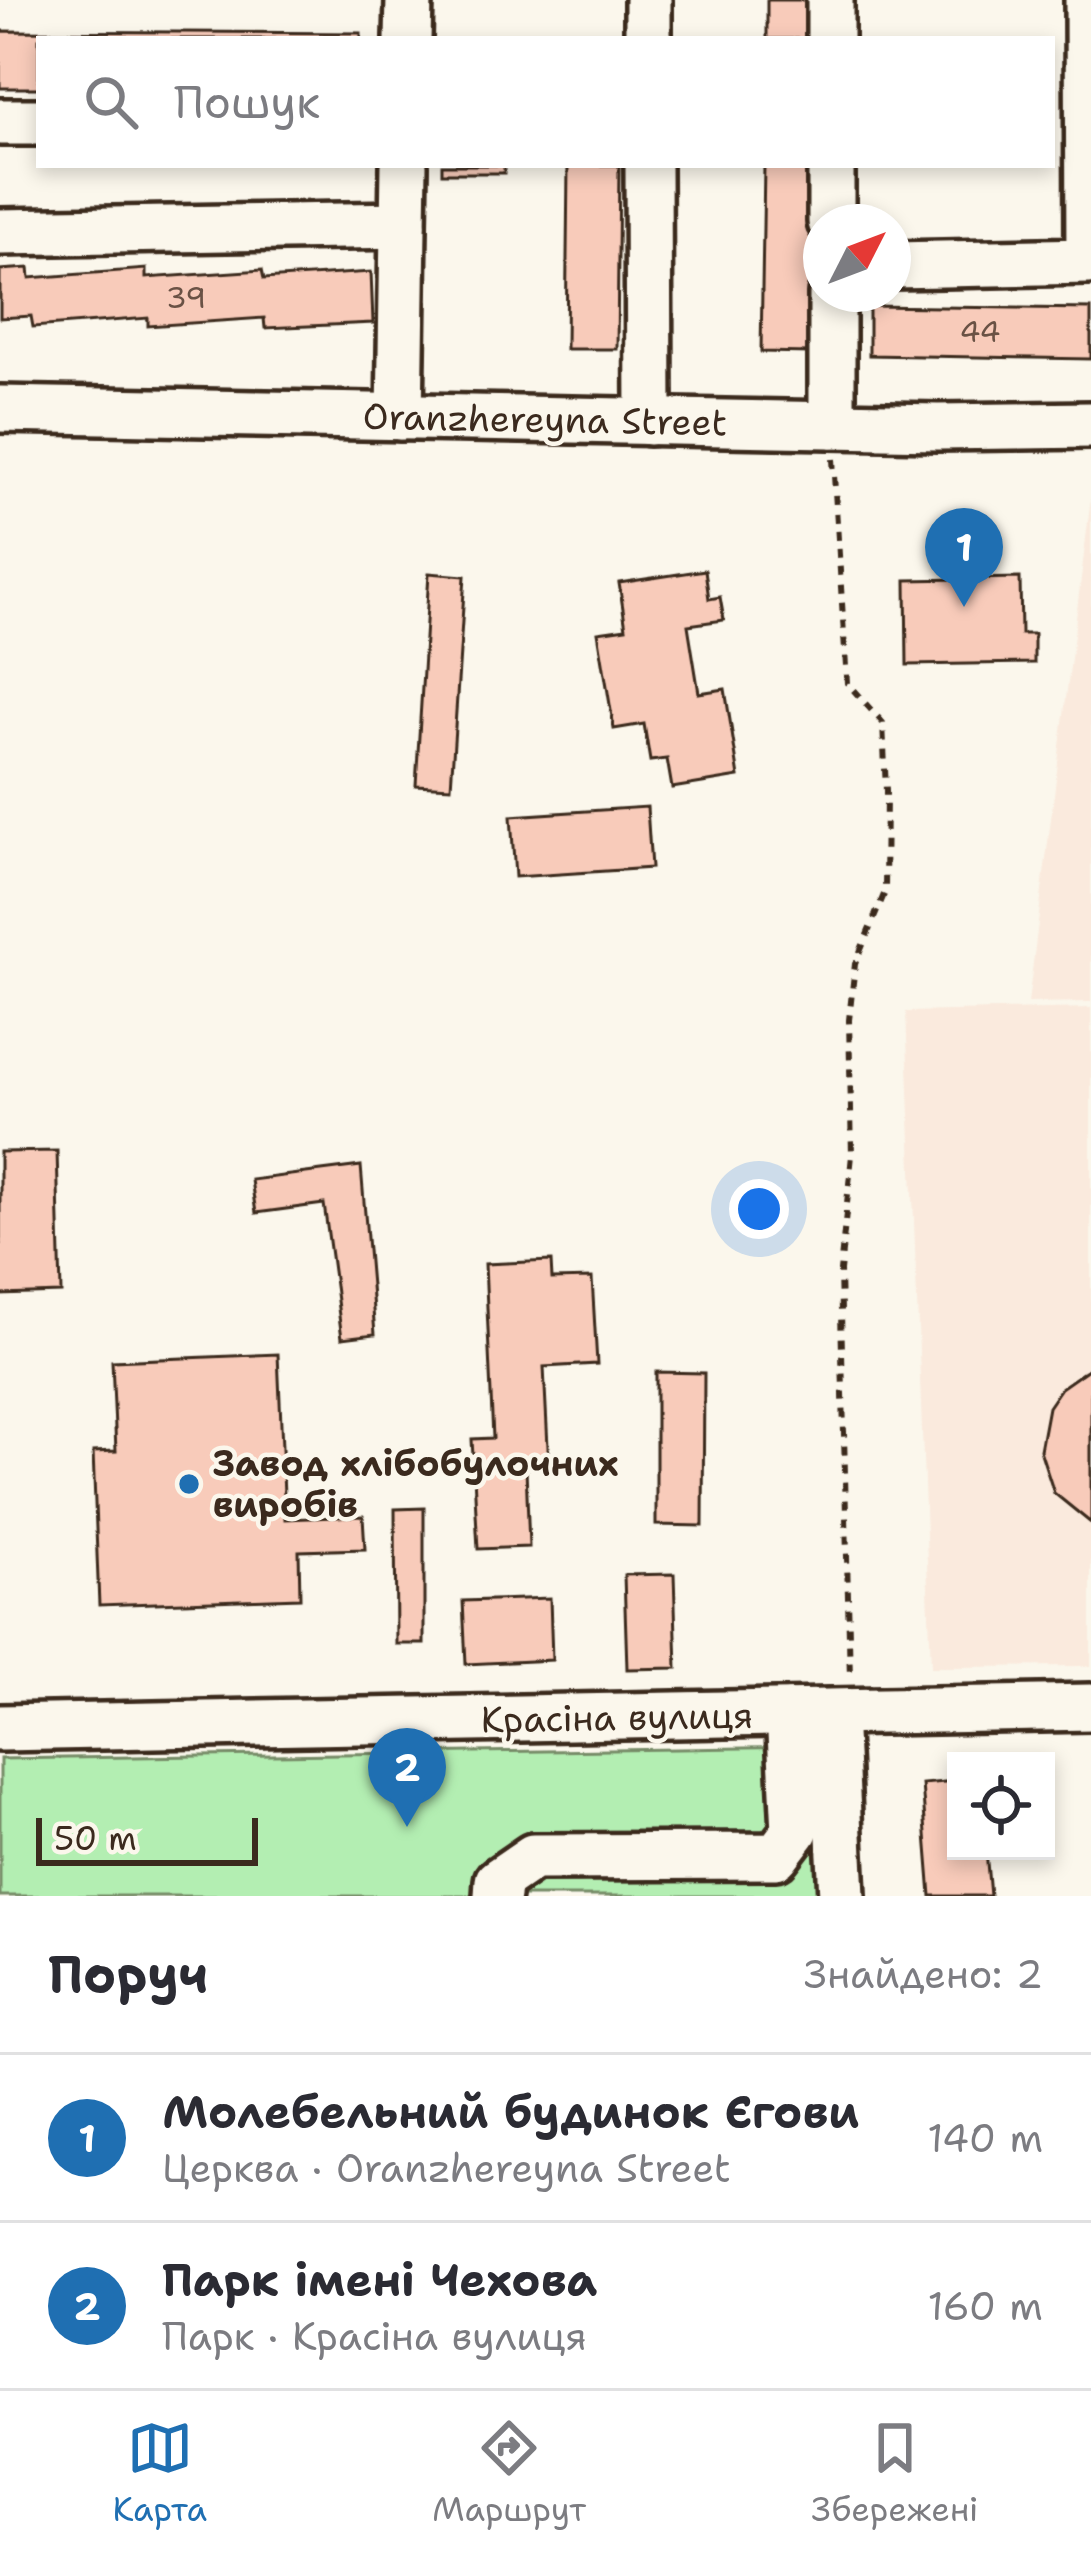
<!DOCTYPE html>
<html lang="uk">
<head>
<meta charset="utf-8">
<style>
  body { margin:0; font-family:"Shantell Sans",sans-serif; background:#f7f7f7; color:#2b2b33 }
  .controls { position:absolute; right:36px; bottom:36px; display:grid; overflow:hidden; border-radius:0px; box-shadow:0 6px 18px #0003 }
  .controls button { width:108px; height:108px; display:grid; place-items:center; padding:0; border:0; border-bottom:3px solid #e1e1e2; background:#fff; color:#2b2b33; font:60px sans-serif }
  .compass { position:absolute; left:803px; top:204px; width:108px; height:108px; border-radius:50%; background:#fff; box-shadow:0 6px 18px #0003; rotate:48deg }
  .scale { position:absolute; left:36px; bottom:30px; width:222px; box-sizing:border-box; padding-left:12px; border:6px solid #3b2a1e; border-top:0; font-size:33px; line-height:42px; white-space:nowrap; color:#3b2a1e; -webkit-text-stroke:9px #fbf7ec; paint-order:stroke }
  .you { position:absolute; left:759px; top:1209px; width:42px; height:42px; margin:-30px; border:9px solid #fff; border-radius:50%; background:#1a73e8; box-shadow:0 0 0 18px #1a73e833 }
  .badge { display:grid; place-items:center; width:78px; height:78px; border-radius:50%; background:#1f6fb2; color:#fff; font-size:39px; font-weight:700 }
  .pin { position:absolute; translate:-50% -99px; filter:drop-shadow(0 3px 6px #0008) }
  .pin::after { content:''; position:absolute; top:63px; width:42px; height:36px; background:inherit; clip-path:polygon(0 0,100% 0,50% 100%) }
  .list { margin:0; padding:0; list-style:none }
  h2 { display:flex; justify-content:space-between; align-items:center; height:156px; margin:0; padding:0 48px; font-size:51px }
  h2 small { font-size:39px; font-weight:400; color:#7c7c81 }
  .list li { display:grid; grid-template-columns:78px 1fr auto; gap:36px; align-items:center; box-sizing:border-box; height:168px; padding:0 48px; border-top:3px solid #e1e1e2 }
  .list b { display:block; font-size:45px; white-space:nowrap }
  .list p { margin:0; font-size:39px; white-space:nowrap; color:#7c7c81 }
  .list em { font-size:39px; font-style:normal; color:#7c7c81 }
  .icon { flex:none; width:66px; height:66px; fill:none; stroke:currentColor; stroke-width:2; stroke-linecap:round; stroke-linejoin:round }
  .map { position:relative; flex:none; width:1091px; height:1896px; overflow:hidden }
  .search { position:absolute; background:#fff; box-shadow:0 6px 18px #0003; left:36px; right:36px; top:36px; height:132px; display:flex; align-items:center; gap:30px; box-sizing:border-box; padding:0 42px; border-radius:0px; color:#7c7c81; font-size:45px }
  .sheet { height:492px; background:#fff }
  nav { display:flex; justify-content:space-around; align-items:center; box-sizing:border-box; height:168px; border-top:3px solid #e1e1e2; background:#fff; font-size:33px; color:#7c7c81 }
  nav a { display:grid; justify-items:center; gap:6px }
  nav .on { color:#1f6fb2 }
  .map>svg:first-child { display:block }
  .built { fill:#faeadd }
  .green { fill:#b3eeb2; stroke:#778c68; stroke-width:3 }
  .building { fill:#f8cbba; stroke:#3b2a1e; stroke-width:3 }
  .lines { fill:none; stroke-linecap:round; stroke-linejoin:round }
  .minor-casing { stroke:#3b2a1e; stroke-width:54 }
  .path { stroke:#3b2a1e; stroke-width:6; stroke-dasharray:9 9; stroke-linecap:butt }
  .minor { stroke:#fbf7ec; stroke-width:45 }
  .poi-dot { fill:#1f6fb2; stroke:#fbf7ec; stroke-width:4.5 }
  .labels { text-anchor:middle; stroke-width:9; stroke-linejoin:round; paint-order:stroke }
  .number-label { font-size:30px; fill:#6a5245 }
  .street-label { font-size:36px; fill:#3b2a1e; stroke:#fbf7ec }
  .poi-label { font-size:36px; font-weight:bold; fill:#3b2a1e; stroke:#fbf7ec; text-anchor:start }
</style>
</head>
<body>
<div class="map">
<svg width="1091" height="1896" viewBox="0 0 1091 1896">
  <rect width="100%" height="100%" fill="#fbf7ec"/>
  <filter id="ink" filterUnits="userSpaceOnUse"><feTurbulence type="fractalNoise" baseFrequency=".00833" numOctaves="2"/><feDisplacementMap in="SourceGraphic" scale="24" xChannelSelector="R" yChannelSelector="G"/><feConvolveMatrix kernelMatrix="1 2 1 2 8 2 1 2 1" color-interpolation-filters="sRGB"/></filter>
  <g filter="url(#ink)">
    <g class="built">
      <path d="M1091 498V1002L1028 1003Z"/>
      <path d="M1091 1008V1666L931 1667 906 1012Z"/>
    </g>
    <path class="green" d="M807 1747 821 1896H0V1759Z"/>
    <g class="building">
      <rect x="767" y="0" width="49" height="39"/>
      <path d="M0 31 361 33V39H39V88H0Z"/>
      <rect x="442" y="165" width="62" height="8"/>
      <path d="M568 165H619L617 349H566Z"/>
      <path d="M764 165H813L810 353 761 352Z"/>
      <path d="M29 268 30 278 146 269V278L262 270 264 279 371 272 373 323 265 328 264 318 148 326V318L33 327 31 316 0 318V270Z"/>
      <path d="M869 306 1091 309V359L869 355Z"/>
      <path d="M705 570 709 599 720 597 724 620 688 625 699 693 725 689 739 777 672 788 667 759 650 761 644 724 614 729 598 632 626 628 619 583Z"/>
      <path d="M429 573 465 576 451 787 416 785Z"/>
      <path d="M1020 578 1021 634H1034V663L907 665 906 580Z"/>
      <path d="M647 807 651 868 515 877 511 816Z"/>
      <path d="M57 1151 61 1293 0 1295V1152Z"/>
      <path d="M361 1166 375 1334 342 1338 324 1204 256 1213 251 1180Z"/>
      <path d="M551 1261 552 1279 592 1278 597 1364 544 1367 549 1467 526 1468 529 1547 478 1549 472 1439 493 1438 485 1264Z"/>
      <path d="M278 1354 285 1519 363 1516 365 1549 299 1551 300 1598 99 1605 93 1452 116 1451 112 1361Z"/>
      <path d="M1091 1367V1523L1054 1493 1040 1450 1048 1407 1061 1388Z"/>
      <path d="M656 1372 704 1373 703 1526 656 1525Z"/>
      <path d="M424 1508V1644H396L395 1509Z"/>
      <path d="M674 1574 677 1668 627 1669 624 1575Z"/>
      <path d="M550 1598 552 1660 466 1664 463 1601Z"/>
      <path d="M956 1781V1851H986L990 1896H931L922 1784Z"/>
    </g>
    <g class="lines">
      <defs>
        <g id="minor">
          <path d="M648 0V39"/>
          <path d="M830 0V39"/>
          <path d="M408 39 409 0"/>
          <path d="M0 122H39"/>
          <path d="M648 165 649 422"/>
          <path d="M831 165V222"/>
          <path d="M0 232 403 225"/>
          <path d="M893 265 1089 261 1088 0"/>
          <path d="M832 294V425"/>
          <path d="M0 409 938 427 1091 425"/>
          <path d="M400 417 404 165"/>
          <path d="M833 1713 842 1896"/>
          <path d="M0 1728 1091 1707"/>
          <path d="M497 1896 498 1881 533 1857 776 1856 795 1831 789 1713"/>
        </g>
      </defs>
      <use href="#minor" class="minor-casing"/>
      <path class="path" d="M833 459 847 683 883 723 886 791 885 892 855 964 849 1020 852 1155 840 1271 850 1679"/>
      <use href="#minor" class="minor"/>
    </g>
  </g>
  <circle class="poi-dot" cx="189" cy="1484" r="12"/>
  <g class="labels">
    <g class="number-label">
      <text x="186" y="308">39</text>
      <text x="980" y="342">44</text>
    </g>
    <g class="street-label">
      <text transform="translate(545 419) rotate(1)" y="13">Oranzhereyna Street</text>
      <text transform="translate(617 1717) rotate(-1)" y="13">Красіна вулиця</text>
    </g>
    <g class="poi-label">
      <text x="213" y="1476">Завод хлібобулочних<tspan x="213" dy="41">виробів</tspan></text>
    </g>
  </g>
</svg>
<div class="controls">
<button><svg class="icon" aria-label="locate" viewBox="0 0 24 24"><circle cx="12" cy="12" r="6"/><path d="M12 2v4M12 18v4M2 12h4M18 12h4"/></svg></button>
</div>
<svg class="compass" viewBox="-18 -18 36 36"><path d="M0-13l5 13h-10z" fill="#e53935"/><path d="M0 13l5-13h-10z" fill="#7c7c81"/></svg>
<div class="scale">50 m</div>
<div class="you"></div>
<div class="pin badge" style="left:964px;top:607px">1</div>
<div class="pin badge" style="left:407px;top:1827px">2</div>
<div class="search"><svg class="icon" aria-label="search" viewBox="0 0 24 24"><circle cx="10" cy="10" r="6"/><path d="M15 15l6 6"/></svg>Пошук</div>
</div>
<section class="sheet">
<h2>Поруч<small>Знайдено: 2</small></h2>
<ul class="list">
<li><span class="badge">1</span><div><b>Молебельний будинок Єгови</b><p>Церква · Oranzhereyna Street</p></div><em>140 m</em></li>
<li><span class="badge">2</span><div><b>Парк імені Чехова</b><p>Парк · Красіна вулиця</p></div><em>160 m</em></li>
</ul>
</section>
<nav>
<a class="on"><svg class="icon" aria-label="map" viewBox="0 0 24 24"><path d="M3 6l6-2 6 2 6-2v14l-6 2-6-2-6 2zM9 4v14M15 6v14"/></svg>Карта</a>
<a><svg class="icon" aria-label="directions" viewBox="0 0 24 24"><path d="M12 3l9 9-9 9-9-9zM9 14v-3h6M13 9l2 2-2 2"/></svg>Маршрут</a>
<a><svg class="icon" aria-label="saved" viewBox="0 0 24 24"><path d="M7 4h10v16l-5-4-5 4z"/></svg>Збережені</a>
</nav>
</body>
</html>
